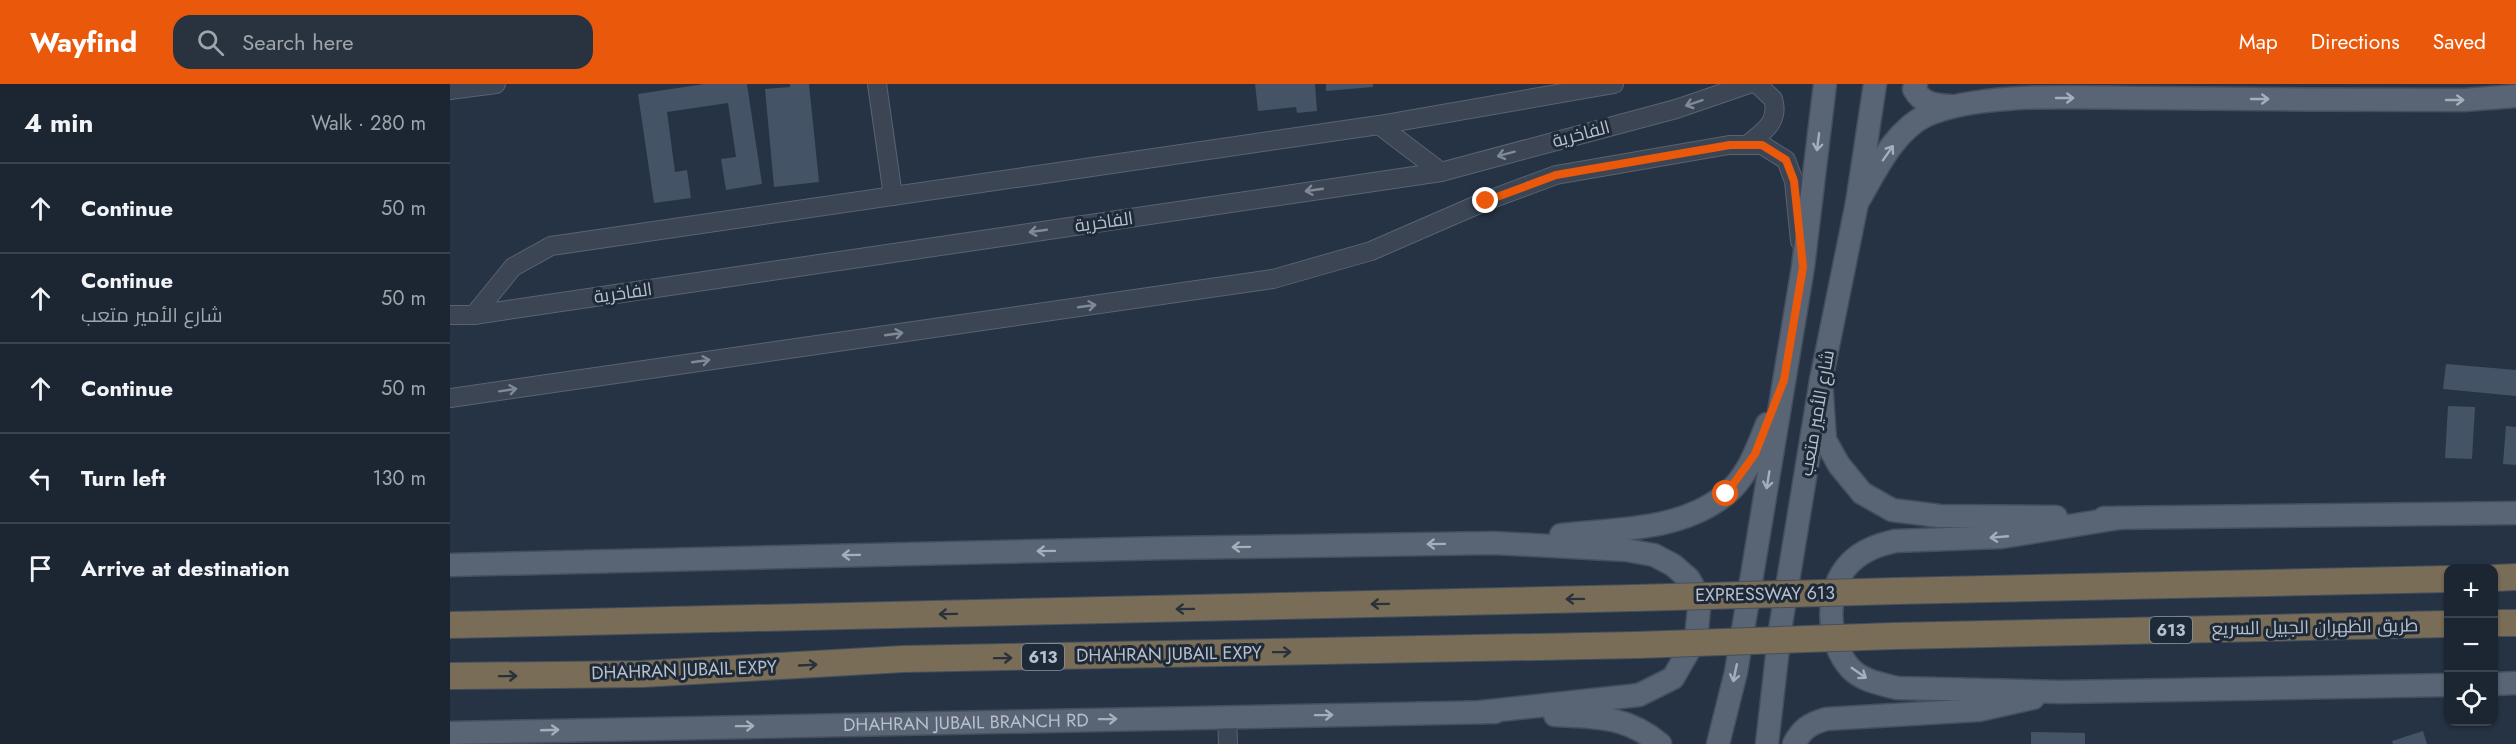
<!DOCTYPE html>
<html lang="en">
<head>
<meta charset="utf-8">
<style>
  body { margin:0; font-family:Jost,Cairo,sans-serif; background:#29323f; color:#f1f3f6 }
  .controls { position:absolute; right:18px; bottom:18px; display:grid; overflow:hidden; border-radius:12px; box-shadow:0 2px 4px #0004 }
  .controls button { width:54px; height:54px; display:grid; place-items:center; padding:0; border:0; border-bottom:2px solid #3a434e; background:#1c2633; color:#f1f3f6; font:30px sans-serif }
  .stop { position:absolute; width:18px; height:18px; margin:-14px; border:4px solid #ea580c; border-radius:50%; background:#fff }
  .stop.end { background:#ea580c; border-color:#fff; box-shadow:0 2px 6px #0008 }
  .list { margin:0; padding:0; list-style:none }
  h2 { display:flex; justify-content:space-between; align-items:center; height:78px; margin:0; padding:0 24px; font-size:26px }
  h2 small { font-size:20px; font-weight:400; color:#a0a5ac }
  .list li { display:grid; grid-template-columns:39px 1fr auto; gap:18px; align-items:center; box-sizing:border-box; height:90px; padding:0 24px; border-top:2px solid #3a434e }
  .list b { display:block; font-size:22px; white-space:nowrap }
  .list p { margin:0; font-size:20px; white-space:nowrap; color:#a0a5ac }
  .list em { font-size:20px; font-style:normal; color:#a0a5ac }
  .icon { flex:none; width:33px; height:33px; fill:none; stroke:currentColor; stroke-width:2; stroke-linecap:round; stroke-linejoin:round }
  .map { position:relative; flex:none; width:2066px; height:660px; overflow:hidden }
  header { display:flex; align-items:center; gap:36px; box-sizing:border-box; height:84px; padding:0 30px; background:#ea580c; color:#fff }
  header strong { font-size:28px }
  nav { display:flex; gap:33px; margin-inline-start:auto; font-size:21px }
  .search { width:420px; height:54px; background:#29323f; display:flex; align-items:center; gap:15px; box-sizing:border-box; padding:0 21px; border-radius:18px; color:#a0a5ac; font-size:22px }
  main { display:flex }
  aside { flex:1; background:#1c2633 }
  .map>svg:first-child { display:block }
  .building { fill:#455366 }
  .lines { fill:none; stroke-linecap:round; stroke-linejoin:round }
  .minor-casing { stroke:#596371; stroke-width:20 }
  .major-casing { stroke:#444e5d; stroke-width:25 }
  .highway-casing { stroke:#45505e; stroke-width:28 }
  .minor { stroke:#3b4554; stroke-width:18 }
  .major { stroke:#596474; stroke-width:22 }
  .highway { stroke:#7a6d57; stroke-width:26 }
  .highway-bridge-casing { stroke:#45505e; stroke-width:28; stroke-linecap:butt }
  .highway-bridge { stroke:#7a6d57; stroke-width:26 }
  .oneway { stroke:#a5aebb }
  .oneway2 { stroke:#808997 }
  .oneway3 { stroke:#28313c }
  .route { stroke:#ea580c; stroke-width:8 }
  .labels { text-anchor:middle; stroke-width:6; stroke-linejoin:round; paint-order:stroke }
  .shield { fill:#1f2a39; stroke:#8a93a1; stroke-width:1.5 }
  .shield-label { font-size:16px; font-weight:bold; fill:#b8c0cd }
  .street-label { font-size:18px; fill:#b8c0cd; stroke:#1f2a39 }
</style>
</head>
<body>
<header>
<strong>Wayfind</strong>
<div class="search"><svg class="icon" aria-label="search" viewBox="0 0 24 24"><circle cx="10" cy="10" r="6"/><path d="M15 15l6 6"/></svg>Search here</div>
<nav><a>Map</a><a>Directions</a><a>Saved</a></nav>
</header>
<main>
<aside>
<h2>4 min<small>Walk · 280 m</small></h2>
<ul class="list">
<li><svg class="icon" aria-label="ahead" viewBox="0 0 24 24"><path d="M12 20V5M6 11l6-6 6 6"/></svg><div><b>Continue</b></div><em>50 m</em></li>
<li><svg class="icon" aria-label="ahead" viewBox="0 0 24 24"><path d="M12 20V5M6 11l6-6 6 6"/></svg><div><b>Continue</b><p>شارع الأمير متعب</p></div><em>50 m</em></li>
<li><svg class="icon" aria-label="ahead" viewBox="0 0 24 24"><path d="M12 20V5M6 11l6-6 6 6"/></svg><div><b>Continue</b></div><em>50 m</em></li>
<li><svg class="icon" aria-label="left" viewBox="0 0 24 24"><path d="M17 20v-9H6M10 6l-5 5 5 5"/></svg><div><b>Turn left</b></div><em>130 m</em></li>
<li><svg class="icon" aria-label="arrive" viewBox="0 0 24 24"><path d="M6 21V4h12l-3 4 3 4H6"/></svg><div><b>Arrive at destination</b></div></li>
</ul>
</aside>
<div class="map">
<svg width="2066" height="660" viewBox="0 0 2066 660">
  <rect width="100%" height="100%" fill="#263344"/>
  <g class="building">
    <path d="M254 0H297L312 100 276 106 271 75 286 73 278 19 217 28 225 88 237 86 241 114 204 119 188 10Z"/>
    <path d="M340 0H359L369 98 324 103 315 5 340 3Z"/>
    <path d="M805 0H865L867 27 847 29 846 23 808 27Z"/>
    <path d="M876 0H923V3L876 7Z"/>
    <path d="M1996 280 2066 286V312L1993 305Z"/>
    <path d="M1998 322 2025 323 2022 375 1995 374Z"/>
    <path d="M2056 342 2066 343V381L2053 380Z"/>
    <path d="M1973 647 1977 660H1943L1942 657Z"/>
    <path d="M1581 648 1635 649V660H1581Z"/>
  </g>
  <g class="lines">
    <defs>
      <g id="minor">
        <path d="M427 0 443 112"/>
        <path d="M0 6 46 0"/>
        <path d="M929 41 1164 0"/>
        <path d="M1297 61C1313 48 1330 38 1323 15L1307 0"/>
        <path d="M0 231H24L991 88 1226 25 1299 0"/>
        <path d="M24 231 63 183 101 162 929 41 991 88"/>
        <path d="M0 314 823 195 921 167 1036 117 1106 91 1279 61H1312L1336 76 1344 97 1350 157"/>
        <path d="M777 632 778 660"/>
      </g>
      <g id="major">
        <path d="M1466 0 1464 5C1472 20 1485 21 1501 22"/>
        <path d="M1407 119C1425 89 1443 47 1477 31 1532 7 1634 14 1694 14 1801 15 1907 16 2014 16L2066 12"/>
        <path d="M1371 296 1375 356 1389 381 1412 409 1442 426 1490 432 1606 433"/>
        <path d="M1654 434 2066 429"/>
        <path d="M1669 434 1552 453 1445 457C1428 461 1413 466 1400 479 1374 505 1376 559 1401 585 1413 597 1431 600 1447 604L1611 608 1998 601"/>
        <path d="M1111 451C1166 445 1230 447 1275 411 1297 394 1307 365 1317 340"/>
        <path d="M0 481 718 464 1044 459 1176 466 1204 471 1223 481 1239 495 1250 515 1246 554 1223 594 1189 611 1031 628"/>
        <path d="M2044 600 2066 599"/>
        <path d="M1105 631C1146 633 1177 632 1210 660"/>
        <path id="s1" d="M0 649 1045 628"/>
        <path d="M1268 660 1286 588 1353 183 1375 0"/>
        <path d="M1317 660 1330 546 1371 296 1407 119 1425 0"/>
        <path d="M1344 660C1352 645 1359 640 1376 635L1529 626 1583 614"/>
      </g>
      <g id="highway">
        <path d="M2044 494 2066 493"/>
        <path d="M1446 507 1998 495"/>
        <path d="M2044 539H2066"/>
        <path d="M0 541 1184 514"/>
        <path d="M1444 552 1998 540"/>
        <path d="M0 592 192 590 453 575 1187 561"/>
      </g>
    </defs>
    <use href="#minor" class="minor-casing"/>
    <use href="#major" class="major-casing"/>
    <use href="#highway" class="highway-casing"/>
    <use href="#minor" class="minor"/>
    <use href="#major" class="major"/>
    <use href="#highway" class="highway"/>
    <defs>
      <g id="highway-bridge">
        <path d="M1184 514 1446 507"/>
        <path d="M1187 561 1444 552"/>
      </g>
    </defs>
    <use href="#highway-bridge" class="highway-bridge-casing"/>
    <use href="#highway-bridge" class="highway-bridge"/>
  </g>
  <defs><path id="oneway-shaft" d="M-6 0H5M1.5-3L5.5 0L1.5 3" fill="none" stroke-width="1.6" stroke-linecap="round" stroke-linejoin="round" transform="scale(1.5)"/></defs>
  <g class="oneway">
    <use href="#oneway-shaft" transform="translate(1615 14)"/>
    <use href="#oneway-shaft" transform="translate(1810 15)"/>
    <use href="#oneway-shaft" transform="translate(2005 16)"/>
    <use href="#oneway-shaft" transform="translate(1368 58) rotate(97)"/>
    <use href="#oneway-shaft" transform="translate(1438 69) rotate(-55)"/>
    <use href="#oneway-shaft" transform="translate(1318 396) rotate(99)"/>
    <use href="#oneway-shaft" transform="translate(1549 453) rotate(175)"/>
    <use href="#oneway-shaft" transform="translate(986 460) rotate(179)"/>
    <use href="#oneway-shaft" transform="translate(791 463) rotate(179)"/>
    <use href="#oneway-shaft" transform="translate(596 467) rotate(179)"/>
    <use href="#oneway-shaft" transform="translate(401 471) rotate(179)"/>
    <use href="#oneway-shaft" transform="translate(1285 589) rotate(102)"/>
    <use href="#oneway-shaft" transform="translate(1409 589) rotate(35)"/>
    <use href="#oneway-shaft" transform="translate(874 631) rotate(-1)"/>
    <use href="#oneway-shaft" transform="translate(658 635) rotate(-1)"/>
    <use href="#oneway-shaft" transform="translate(295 642) rotate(-1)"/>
    <use href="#oneway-shaft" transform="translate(100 646) rotate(-2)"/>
  </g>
  <g class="oneway2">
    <use href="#oneway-shaft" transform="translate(1244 19) rotate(161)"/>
    <use href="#oneway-shaft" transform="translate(1056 70) rotate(165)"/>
    <use href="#oneway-shaft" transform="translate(864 106) rotate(172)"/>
    <use href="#oneway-shaft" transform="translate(588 147) rotate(172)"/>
    <use href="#oneway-shaft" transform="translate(637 222) rotate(-8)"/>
    <use href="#oneway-shaft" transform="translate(444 250) rotate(-8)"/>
    <use href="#oneway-shaft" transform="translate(251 277) rotate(-8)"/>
    <use href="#oneway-shaft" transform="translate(58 306) rotate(-9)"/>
  </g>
  <g class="oneway3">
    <use href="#oneway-shaft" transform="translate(1125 515) rotate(179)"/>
    <use href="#oneway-shaft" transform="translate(930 520) rotate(179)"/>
    <use href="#oneway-shaft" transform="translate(735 525) rotate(179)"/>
    <use href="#oneway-shaft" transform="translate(498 530) rotate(179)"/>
    <use href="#oneway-shaft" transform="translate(832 568) rotate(-1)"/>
    <use href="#oneway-shaft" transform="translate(553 574) rotate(-1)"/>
    <use href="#oneway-shaft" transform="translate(358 581) rotate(-3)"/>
    <use href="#oneway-shaft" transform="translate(58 592) rotate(-1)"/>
  </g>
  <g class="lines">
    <path class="route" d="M1036 117 1106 91 1280 61H1312L1336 76 1344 97 1353 183 1334 296 1305 370 1276 410"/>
  </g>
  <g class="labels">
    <g class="shield">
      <rect x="1700" y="533" width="42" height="26" rx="4.5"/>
      <rect x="572" y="560" width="42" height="26" rx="4.5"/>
    </g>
    <g class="shield-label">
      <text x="1721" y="552">613</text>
      <text x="593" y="579">613</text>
    </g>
    <g class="street-label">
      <text transform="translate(1131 50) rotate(-15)" y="6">الفاخرية</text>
      <text transform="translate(654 138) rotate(-8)" y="6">الفاخرية</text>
      <text transform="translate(173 209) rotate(-8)" y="6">الفاخرية</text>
      <text transform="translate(1367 329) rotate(-80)" y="6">شارع الأمير متعب</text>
      <text transform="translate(1315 510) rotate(-1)" y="6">EXPRESSWAY 613</text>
      <text transform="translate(1865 543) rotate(-1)" y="6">طريق الظهران الجبيل السريع</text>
      <text transform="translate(719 570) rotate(-1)" y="6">DHAHRAN JUBAIL EXPY</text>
      <text transform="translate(234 586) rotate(-2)" y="6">DHAHRAN JUBAIL EXPY</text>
      <text dy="6" stroke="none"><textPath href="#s1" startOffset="516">DHAHRAN JUBAIL BRANCH RD</textPath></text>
    </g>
  </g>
</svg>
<div class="controls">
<button>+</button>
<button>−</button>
<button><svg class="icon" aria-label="locate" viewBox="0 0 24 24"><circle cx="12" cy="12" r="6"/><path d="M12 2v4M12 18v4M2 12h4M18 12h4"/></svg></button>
</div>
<div class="stop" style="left:1276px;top:410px"></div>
<div class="stop end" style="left:1036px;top:117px"></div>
</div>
</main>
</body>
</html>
